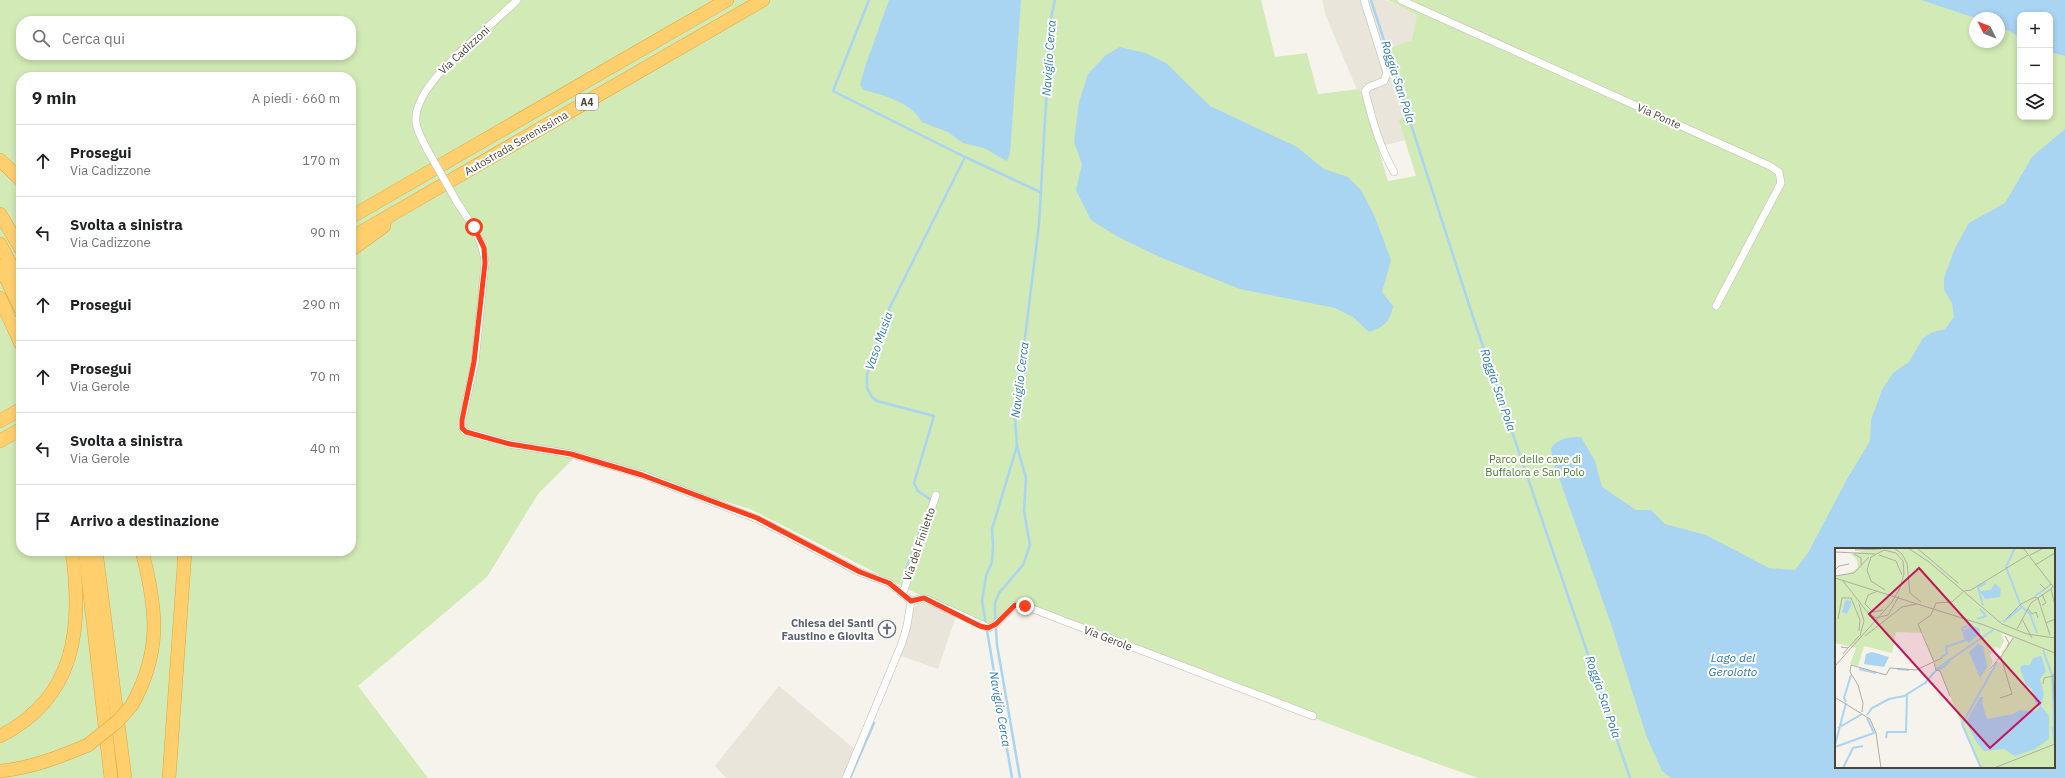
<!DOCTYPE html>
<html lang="it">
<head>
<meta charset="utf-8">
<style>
  body { margin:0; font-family:"IBM Plex Sans",sans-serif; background:#f2f2f2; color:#202124 }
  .controls { position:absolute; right:12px; top:12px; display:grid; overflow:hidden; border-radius:8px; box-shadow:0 2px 6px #0003 }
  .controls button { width:36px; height:36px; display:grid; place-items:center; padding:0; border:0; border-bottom:1px solid #e0e0e0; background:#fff; color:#202124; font:20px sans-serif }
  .compass { position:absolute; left:1969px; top:12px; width:36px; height:36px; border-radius:50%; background:#fff; box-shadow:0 2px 6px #0003; rotate:312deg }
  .stop { position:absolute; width:12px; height:12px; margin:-9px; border:3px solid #fc3f1d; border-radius:50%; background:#fff }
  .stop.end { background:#fc3f1d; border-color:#fff; box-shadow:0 1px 4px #0008 }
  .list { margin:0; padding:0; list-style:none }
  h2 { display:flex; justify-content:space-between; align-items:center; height:52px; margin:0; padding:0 16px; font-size:17px }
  h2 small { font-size:13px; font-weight:400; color:#757577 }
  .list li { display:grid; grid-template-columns:26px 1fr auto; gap:12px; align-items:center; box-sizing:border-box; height:72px; padding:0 16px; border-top:1px solid #e0e0e0 }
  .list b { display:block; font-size:15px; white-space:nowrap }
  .list p { margin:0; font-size:13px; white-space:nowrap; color:#757577 }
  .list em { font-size:13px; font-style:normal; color:#757577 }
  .icon { flex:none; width:22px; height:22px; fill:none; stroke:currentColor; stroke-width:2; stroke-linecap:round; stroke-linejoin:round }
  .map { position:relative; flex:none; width:2065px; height:778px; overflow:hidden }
  .search { position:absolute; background:#fff; box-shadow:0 2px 6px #0003; left:16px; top:16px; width:340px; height:44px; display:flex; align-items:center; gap:10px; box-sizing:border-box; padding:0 14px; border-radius:16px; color:#757577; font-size:15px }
  .panel { position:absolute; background:#fff; box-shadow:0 2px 6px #0003; left:16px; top:72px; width:340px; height:484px; border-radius:16px }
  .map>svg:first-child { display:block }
  .residential { fill:#eae5da }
  .green { fill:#d2eab5; fill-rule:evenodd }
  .water { fill:#a9d4f2; fill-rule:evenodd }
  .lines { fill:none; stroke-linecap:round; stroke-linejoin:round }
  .stream { stroke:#a9d4f2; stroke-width:2.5 }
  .minor-casing { stroke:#c2bbae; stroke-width:8 }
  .motorway-casing { stroke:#e0a43c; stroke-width:14 }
  .minor { stroke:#fff; stroke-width:7 }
  .motorway { stroke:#ffcf6e; stroke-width:13 }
  .minor-bridge-casing { stroke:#c2bbae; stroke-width:8; stroke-linecap:butt }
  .motorway-bridge-casing { stroke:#e0a43c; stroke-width:14; stroke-linecap:butt }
  .minor-bridge { stroke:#fff; stroke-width:7 }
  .motorway-bridge { stroke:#ffcf6e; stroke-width:13 }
  .route { stroke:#fc3f1d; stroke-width:5 }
  .labels { text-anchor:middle; stroke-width:4; stroke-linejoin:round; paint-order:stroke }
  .shield { fill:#fff; stroke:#817c74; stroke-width:1 }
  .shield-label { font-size:10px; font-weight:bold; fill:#4b4439 }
  .street-label { font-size:11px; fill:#4b4439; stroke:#fff }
  .park-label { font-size:11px; fill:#4a7f2a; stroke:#fff }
  .worship-label { font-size:11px; font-weight:bold; fill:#5b616d; stroke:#fff; text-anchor:end }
  .water-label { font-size:12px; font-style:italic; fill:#2e7ab2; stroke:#fff }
  .inset-river { fill:none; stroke:#a9d4f2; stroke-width:2 }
  .inset-road { fill:none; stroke:#b2ada4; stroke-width:1 }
  .view { fill:#c2185b; fill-opacity:0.15; stroke:#c2185b; stroke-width:2 }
  .inset-edge { fill:none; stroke:#4b4439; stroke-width:2 }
</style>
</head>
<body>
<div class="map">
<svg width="2065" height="778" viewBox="0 0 2065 778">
  <rect width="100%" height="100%" fill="#f6f3ec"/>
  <g class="residential">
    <path d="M1322 0H1386L1419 14 1406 140 1377 147 1360 97 1326 16Z"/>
    <path d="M920 601 956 616 938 669 898 655 914 608Z"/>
    <path d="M779 686 857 751 846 778H726L715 766Z"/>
  </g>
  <path class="green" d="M0 0H1261L1275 57 1307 53 1318 94 1360 89 1388 181 1416 176 1399 121 1405 114 1386 50 1412 40 1417 15 1388 0H2065V778H1478C1322 724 1169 661 1013 606L992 627 981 626 750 509 575 457 538 494 487 577 358 686 428 778H0ZM2020 15H2050V117H2020ZM1975 18H1999V42H1975ZM21 21H351V55H21ZM21 77H351V551H21ZM1836 549H2054V767H1836Z"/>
  <g class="water">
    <path d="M889 0H1021L1010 153 1007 161 984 148 963 143 948 132 922 122C912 103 884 95 864 90L860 85 865 67Z"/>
    <path d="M1921 0H2065V56L2050 52V15H2020V37L1999 26V18H1975Z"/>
    <path d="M1120 47 1145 53 1166 63 1210 106 1297 147 1324 169 1348 177 1361 190 1375 217 1391 260 1382 292 1393 306C1390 322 1384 327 1369 332L1353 317 1335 308 1240 289 1160 257 1118 237 1091 220 1076 190 1082 164 1074 142 1079 102 1088 74 1106 55Z"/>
    <path d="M2065 129V778H1671L1662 771 1646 735 1610 621 1553 461 1551 448C1560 438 1567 437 1581 437L1595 461 1602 487 1636 510H1651L1665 524 1706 535 1769 568 1795 570 1808 553 1847 479 1870 441 1871 420 1882 390 1893 373 1909 362 1923 338 1933 332 1945 329 1954 317 1952 303 1944 290V278L1955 248 1969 223 2005 203 2032 157ZM1836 549H2054V767H1836Z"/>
  </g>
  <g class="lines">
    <g class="stream">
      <path d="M869 0 833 91 965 157 890 307 867 374V388L872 397 877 401 934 416 914 483 918 491 931 500 930 502"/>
      <path d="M1371 0 1471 311 1630 778"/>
      <path d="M965 157 1040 192"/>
      <path d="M1017 446 1026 478 1024 511 1030 545 1023 565 999 593 995 603V614L997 645 1020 778"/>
      <path d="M904 576 920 531"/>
      <path d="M850 778 874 723"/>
      <path d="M1012 778 982 601 986 576 992 562 993 546 992 529 1017 446 1015 419 1039 224 1051 17 1055 0"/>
    </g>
    <defs>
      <g id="minor">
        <path d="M1364 0 1387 73 1384 81 1369 87 1365 91C1372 119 1379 146 1394 172"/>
        <path d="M1401 0 1770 166 1779 172 1781 183 1716 306"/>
        <path d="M428 151C423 142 418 133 416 123 411 83 492 27 517 0"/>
        <path d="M457 202C470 222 483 239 485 263L475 362 462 420V428L466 432 510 444 571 454 643 475 757 519 859 572 889 583 911 601 907 626 902 643 846 778"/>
        <path d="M903 593 936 495"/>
        <path d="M911 601 924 598 989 628 996 624 1015 605 1025 606 1313 716"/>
      </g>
      <g id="motorway">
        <path d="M0 160 21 180"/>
        <path d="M0 214 21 249"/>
        <path d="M351 217 727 0"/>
        <path d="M351 238 763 0"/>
        <path d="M0 244 21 284"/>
        <path d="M351 250 384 226"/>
        <path d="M0 266 21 309"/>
        <path d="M0 298 21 344"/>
        <path d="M0 421 21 409"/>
        <path d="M0 441 21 429"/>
        <path d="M85 551 111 778"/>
        <path d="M96 551 125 778"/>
        <path d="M132 705C162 651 157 609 142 551"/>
        <path d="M0 736C76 698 83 627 72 551"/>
        <path d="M0 771C32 768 59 757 88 745"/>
        <path d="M169 778 185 551"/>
      </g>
    </defs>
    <use href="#minor" class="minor-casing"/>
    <use href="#motorway" class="motorway-casing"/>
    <use href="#minor" class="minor"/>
    <use href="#motorway" class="motorway"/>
    <defs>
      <path id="minor-bridge" d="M428 151 457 202"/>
      <path id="motorway-bridge" d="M88 745 118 721 132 705"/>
    </defs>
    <use href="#minor-bridge" class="minor-bridge-casing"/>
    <use href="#motorway-bridge" class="motorway-bridge-casing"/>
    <use href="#minor-bridge" class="minor-bridge"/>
    <use href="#motorway-bridge" class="motorway-bridge"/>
  </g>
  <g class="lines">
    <path class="route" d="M474 227 484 248 485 263 474 362 462 420V428L466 432 510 444 571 454 642 475 757 518 860 572 889 583 911 601 924 598 980 626 988 628 996 624 1015 605 1025 606"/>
  </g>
  <defs>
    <symbol id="church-ring" viewBox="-11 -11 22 22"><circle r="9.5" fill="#fff" stroke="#6b7280" stroke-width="1.5"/><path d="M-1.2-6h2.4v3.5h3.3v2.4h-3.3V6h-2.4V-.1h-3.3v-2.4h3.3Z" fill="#6b7280"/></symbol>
  </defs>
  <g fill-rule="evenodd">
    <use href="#church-ring" x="877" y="619" width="20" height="20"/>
  </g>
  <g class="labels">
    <rect class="shield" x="576" y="94" width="22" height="16" rx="3"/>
    <g class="shield-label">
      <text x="587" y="106">A4</text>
    </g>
    <g class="street-label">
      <text transform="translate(464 50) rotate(-43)" y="4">Via Cadizzoni</text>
      <text transform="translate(1659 116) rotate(24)" y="4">Via Ponte</text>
      <text transform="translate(516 143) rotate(-30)" y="4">Autostrada Serenissima</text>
      <text transform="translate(919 544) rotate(-71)" y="4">Via del Finiletto</text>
      <text transform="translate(1108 638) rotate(21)" y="4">Via Gerole</text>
    </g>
    <g class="park-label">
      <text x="1535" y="463">Parco delle cave di<tspan x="1535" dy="13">Buffalora e San Polo</tspan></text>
    </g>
    <g class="worship-label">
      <text x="874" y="627">Chiesa dei Santi<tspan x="874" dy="13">Faustino e Giovita</tspan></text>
    </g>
    <g class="water-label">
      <text transform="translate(1049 58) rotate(-86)" y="4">Naviglio Cerca</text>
      <text transform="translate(1398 82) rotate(72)" y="4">Roggia San Pola</text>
      <text transform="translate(879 341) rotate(-71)" y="4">Vaso Musia</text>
      <text transform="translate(1020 380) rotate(-83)" y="4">Naviglio Cerca</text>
      <text transform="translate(1498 390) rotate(71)" y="4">Roggia San Pola</text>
      <text x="1733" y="662">Lago del<tspan x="1733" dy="14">Gerolotto</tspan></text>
      <text transform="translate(1603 697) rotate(71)" y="4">Roggia San Pola</text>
      <text transform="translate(1000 709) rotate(80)" y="4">Naviglio Cerca</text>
    </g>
  </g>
  <g transform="translate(1835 548)">
    <rect width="220" height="220" fill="#f6f3ec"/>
    <path d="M38 0H220V220H145L104 122 101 121 88 85 61 84 57 105 29 98 23 118 15 116 21 100 0 95V32L2 28 13 26 23 20 22 12 16 6ZM166 85 178 90 167 104 166 114H162L156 123 154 121 158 114 155 107 161 99 165 101 169 93Z" fill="#d2eab5" fill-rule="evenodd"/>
    <path d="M160 35 166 41 165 49 150 51 145 43 156 42ZM11 52 16 53V57L12 66 7 64ZM137 78 144 80 145 86 133 95 129 82ZM143 96 148 98 152 119 145 130 134 104ZM37 104 54 109 49 119 29 116 31 106ZM206 108 211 123 205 131 209 146 206 158 214 168V191L200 201 180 208 169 201 149 203 142 195 131 174 145 149H148L147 155 152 171 178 166 185 162 201 163 205 159 201 157 197 141 191 137 185 120 188 117H195L198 110Z" fill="#a9d4f2"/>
    <path class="inset-river" d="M180 0 171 19 186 58 195 66 202 85M200 48 210 41M148 57 143 39 151 35M174 70 183 61M142 71 151 68 145 61M168 74 187 59M208 102 217 127 220 194M106 109 112 106 111 99 131 92 127 80 138 76M24 121 41 125M62 121 74 122M102 122 109 119 115 113M11 154 9 150 16 127M32 167 37 160 54 151 69 148 90 135 103 120 158 82M220 179 218 180 220 202M3 180 27 166M51 190 52 184H71L72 146 92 134M0 197 11 155M0 199 39 185 32 170M8 220 18 200 28 198M146 220 127 176 162 114"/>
    <path class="inset-road" d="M59 0 67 6 72 15 75 45 86 54M73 0 94 14 167 76 192 86 220 90M82 0 123 35M188 0 220 41M20 2 46 1M0 4 40 6M19 6 26 10V17M44 7 61 13 67 27M195 7 209 0M200 17 220 5M0 22 4 18 14 16M0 28 19 25 34 9M0 30 149 77 220 105M8 33 33 65 41 70 53 67 64 48M205 36 210 41 216 36M218 38 216 41 220 57M43 43 33 47 30 56 38 64 48 62M207 46 211 55 207 57M24 56 29 73 25 88M193 61 197 66 201 64 203 70M3 71 7 50H16L25 72 24 83M171 71 186 56 200 49 203 50 211 75 220 71M187 71 197 90M211 75 215 87M182 81 196 55 216 41M30 88 67 59 81 56M170 88 174 95 172 99M6 99 13 100 8 106M13 100 24 88M99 114 83 76 96 67 101 55 117 54 129 43 136 42 193 7M99 115 101 122 105 123 115 148M0 118 57 54 65 40 69 26 68 13 61 5 49 2 36 9 32 22 36 33 50 42M155 121 166 108M220 122 218 130 220 167M208 136 209 130 218 128M1 150 35 171 41 185 46 220M165 150 177 146 166 109 178 90M27 164 28 155 23 137 15 124 16 117 51 127 55 120 81 122 107 110M159 220 220 196"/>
    <path class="view" d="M84 20 205 155 155 200 34 66Z"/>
    <rect width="220" height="220" class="inset-edge"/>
  </g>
</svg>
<div class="controls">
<button>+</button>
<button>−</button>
<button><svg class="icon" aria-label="layers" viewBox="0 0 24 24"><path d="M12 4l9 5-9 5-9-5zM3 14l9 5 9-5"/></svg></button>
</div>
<svg class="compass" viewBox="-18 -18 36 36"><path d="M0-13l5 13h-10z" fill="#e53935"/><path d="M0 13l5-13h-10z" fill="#757577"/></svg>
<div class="stop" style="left:474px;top:227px"></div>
<div class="stop end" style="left:1025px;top:606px"></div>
<div class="search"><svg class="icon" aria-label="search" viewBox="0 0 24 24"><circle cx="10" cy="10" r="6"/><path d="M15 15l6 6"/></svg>Cerca qui</div>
<section class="panel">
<h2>9 min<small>A piedi · 660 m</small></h2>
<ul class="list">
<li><svg class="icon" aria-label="ahead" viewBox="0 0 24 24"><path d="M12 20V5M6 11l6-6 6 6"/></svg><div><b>Prosegui</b><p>Via Cadizzone</p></div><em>170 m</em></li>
<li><svg class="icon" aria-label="left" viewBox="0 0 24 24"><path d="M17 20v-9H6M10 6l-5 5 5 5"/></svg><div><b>Svolta a sinistra</b><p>Via Cadizzone</p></div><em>90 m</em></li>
<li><svg class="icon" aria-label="ahead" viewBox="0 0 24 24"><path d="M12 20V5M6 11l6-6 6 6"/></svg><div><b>Prosegui</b></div><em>290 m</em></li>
<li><svg class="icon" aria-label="ahead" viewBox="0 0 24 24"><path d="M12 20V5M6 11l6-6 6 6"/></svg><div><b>Prosegui</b><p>Via Gerole</p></div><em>70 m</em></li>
<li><svg class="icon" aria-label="left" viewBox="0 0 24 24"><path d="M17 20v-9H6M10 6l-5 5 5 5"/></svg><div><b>Svolta a sinistra</b><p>Via Gerole</p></div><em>40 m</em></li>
<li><svg class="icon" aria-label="arrive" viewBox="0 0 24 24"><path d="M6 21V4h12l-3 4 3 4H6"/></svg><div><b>Arrivo a destinazione</b></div></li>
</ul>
</section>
</div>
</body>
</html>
